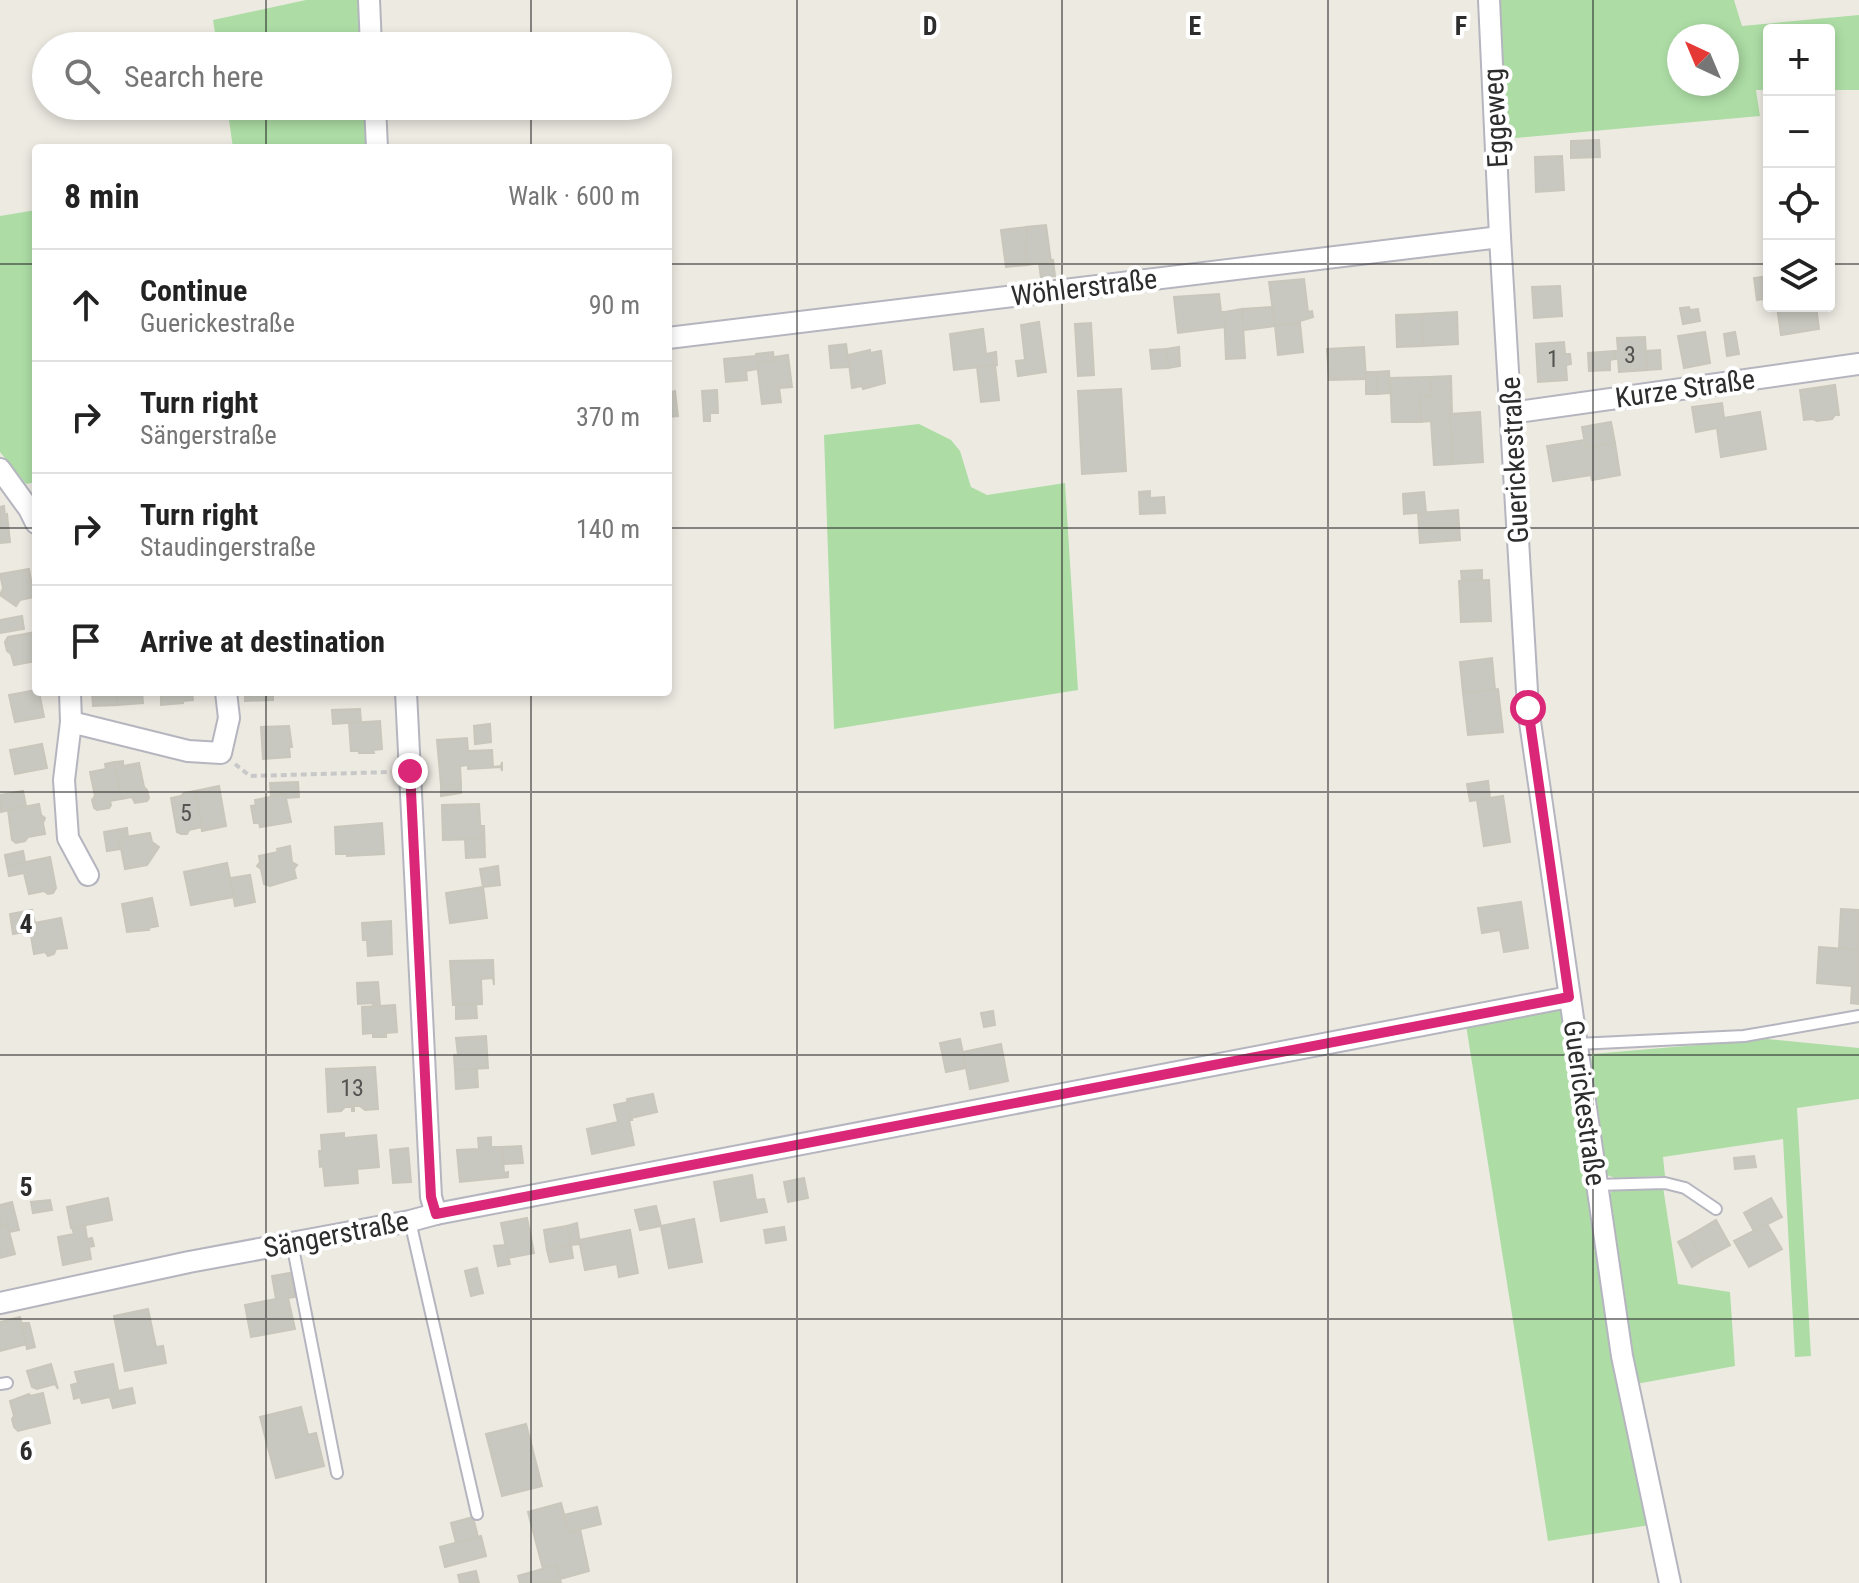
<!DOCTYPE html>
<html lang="en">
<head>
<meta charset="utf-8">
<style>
  body { margin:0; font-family:"Roboto Condensed",sans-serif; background:#f6f6f6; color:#222 }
  .controls { position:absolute; right:24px; top:24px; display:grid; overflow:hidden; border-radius:8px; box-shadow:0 4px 12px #0003 }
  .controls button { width:72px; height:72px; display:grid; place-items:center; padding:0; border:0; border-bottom:2px solid #e0e0e0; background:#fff; color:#222; font:40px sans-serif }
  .compass { position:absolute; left:1667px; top:24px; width:72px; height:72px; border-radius:50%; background:#fff; box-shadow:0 4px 12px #0003; rotate:316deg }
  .stop { position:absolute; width:24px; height:24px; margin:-18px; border:6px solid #db2777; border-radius:50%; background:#fff }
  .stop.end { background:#db2777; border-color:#fff; box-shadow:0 2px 8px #0008 }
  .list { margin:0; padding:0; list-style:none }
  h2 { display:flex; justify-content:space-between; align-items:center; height:104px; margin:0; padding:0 32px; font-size:34px }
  h2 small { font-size:26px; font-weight:400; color:#767676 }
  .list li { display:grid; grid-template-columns:52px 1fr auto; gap:24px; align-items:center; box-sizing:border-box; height:112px; padding:0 32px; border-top:2px solid #e0e0e0 }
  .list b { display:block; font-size:30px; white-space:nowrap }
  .list p { margin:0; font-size:26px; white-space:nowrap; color:#767676 }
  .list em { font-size:26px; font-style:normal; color:#767676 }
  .icon { flex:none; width:44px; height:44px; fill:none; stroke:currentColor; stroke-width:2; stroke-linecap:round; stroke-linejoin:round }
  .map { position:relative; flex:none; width:1859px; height:1583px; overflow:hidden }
  .search { position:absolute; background:#fff; box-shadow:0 4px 12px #0003; left:32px; top:32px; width:640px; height:88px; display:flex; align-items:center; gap:20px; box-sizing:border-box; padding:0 28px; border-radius:44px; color:#767676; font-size:30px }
  .panel { position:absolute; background:#fff; box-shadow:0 4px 12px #0003; left:32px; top:144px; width:640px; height:552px; border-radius:8px }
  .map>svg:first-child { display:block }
  .green { fill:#addda5; fill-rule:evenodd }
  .building { fill:#c9c8c0; stroke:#c9c6bb; stroke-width:2 }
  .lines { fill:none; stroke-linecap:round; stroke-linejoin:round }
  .service-casing { stroke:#b5b5bf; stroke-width:14 }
  .minor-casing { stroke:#b5b5bf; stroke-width:24 }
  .path { stroke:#c8c8c8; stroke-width:4; stroke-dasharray:6 4; stroke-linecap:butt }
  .service { stroke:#fff; stroke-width:10 }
  .minor { stroke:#fff; stroke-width:20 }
  .route { stroke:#db2777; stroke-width:10 }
  .grid { fill:none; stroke:#2d2d2d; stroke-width:2; stroke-opacity:0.55 }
  .labels { text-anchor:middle; stroke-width:8; stroke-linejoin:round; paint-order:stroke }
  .number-label { font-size:24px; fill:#545452 }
  .street-label { font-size:28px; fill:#2d2d2d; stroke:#fff }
  .grid-label { font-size:26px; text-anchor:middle; font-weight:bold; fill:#2d2d2d; stroke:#fff; stroke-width:8; stroke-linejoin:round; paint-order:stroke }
</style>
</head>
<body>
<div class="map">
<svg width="1859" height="1583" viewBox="0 0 1859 1583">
  <rect width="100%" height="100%" fill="#edeae2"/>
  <g class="green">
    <path d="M306 0H358L361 46H217L213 20Z"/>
    <path d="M1500 0H1734L1742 26 1859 15V90H1829V30H1769V90H1756L1760 116 1505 139ZM1679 36H1727V84H1679Z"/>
    <path d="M227 106H364L366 148H233Z"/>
    <path d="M36 210V482L26 484 0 452V216Z"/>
    <path d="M919 424 951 440 960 451 971 487 987 495 1065 483 1078 690 834 729 824 435Z"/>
    <path d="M1561 1009 1650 1525 1548 1541 1466 1025Z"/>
    <path d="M1767 1039 1859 1048V1099L1797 1108 1811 1356 1795 1357 1783 1139 1663 1157 1665 1176 1615 1178 1604 1174 1590 1070 1592 1054Z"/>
    <path d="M1663 1187 1678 1284 1730 1292 1735 1366 1636 1384 1608 1196 1614 1189Z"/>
  </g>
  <g class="building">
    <path d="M1599 140 1600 157 1571 158V141Z"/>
    <path d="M1562 156 1564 190 1536 192 1535 157Z"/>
    <path d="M1046 225 1051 262 1027 265 1024 241H1027L1026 227Z"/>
    <path d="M1026 227 1027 241H1024L1027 265 1006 267 1001 230Z"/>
    <path d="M1051 260H1053L1055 276 1041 278 1039 263 1051 262Z"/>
    <path d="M1769 276V298L1757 300 1754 278Z"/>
    <path d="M1304 279 1308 312 1312 311 1313 317 1300 321V323L1275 326 1269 282Z"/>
    <path d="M1560 286 1562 316 1534 318 1532 287Z"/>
    <path d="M1219 294 1221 312H1224L1226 327 1178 333 1174 297Z"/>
    <path d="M1786 306H1816L1819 329 1781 335 1777 307Z"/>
    <path d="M1272 307 1275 326 1243 330 1242 309Z"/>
    <path d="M1689 307 1690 310 1698 309 1700 321 1683 324 1680 308Z"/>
    <path d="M1242 309 1245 358 1226 359 1224 312Z"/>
    <path d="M1457 312 1458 344 1423 346 1421 314Z"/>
    <path d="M1421 314 1423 346 1397 347 1396 315Z"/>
    <path d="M1039 322 1046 372 1018 376 1016 361 1025 360 1021 325Z"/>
    <path d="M1091 323 1094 375 1078 376 1075 324Z"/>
    <path d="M1300 323 1303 352 1278 355 1275 326Z"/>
    <path d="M983 329 986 354 996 352 997 365 954 370 950 334Z"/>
    <path d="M1705 332 1710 363 1684 368 1678 336Z"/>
    <path d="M1735 332 1739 354 1727 356 1724 334Z"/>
    <path d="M1645 337 1647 370 1619 372 1618 359H1615L1614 351H1618L1617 338Z"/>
    <path d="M1564 342 1565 354H1570L1571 364 1566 365 1567 380 1538 382 1536 344Z"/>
    <path d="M846 344 849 367 831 368 829 346Z"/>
    <path d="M1179 347 1180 366 1168 368 1166 349Z"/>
    <path d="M1364 347 1366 379 1329 380 1327 349Z"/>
    <path d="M1166 349 1168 368 1152 369 1150 350Z"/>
    <path d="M870 350V353L881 351 885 383 863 389 862 386 852 388 848 355Z"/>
    <path d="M1660 350 1661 369 1647 370 1646 351Z"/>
    <path d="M1614 351 1615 359 1610 360V370L1589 371 1588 353Z"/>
    <path d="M773 352 774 361 757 363V369L746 371 747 380 726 382 724 359 756 356V354Z"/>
    <path d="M788 355 792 387 779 388 781 402 762 404 757 363 774 361V357Z"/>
    <path d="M995 365 999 400 981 402 977 367Z"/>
    <path d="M1389 371 1390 393 1377 394 1376 372Z"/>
    <path d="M1366 372H1376L1377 394H1366Z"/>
    <path d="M1451 376 1452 414H1450L1453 464 1434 465 1431 421 1421 422 1420 396 1431 395 1430 377Z"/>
    <path d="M1430 377 1431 395 1420 396 1421 422H1392L1390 378Z"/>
    <path d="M1835 385 1839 415H1835L1832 419 1817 421 1813 419 1804 420 1800 390Z"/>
    <path d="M1121 389 1126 471 1082 474 1078 391Z"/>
    <path d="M717 390 718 413H710V421H704L702 391Z"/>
    <path d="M675 391 678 416 668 417V393Z"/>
    <path d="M1722 403 1724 418 1760 412 1766 449 1721 457 1717 428 1696 432 1692 407Z"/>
    <path d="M1480 412 1483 462 1453 464 1450 414Z"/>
    <path d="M1611 422 1615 443 1586 448 1582 427Z"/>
    <path d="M1585 440 1586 448 1615 443 1620 475 1592 480 1591 475 1553 481 1547 446Z"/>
    <path d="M1150 491V498L1164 497 1165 513 1140 514 1139 492Z"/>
    <path d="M1424 492 1426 512 1404 514 1403 494Z"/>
    <path d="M4 506 5 515 7 514 10 542 0 543V507Z"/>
    <path d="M1458 510 1460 540 1420 543 1418 513Z"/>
    <path d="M29 569 34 597 20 600 16 606 0 595 3 588 0 574Z"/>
    <path d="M1482 570V580L1462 581 1461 571Z"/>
    <path d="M1489 580 1491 621 1461 622 1459 581Z"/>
    <path d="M22 616 24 629 0 633V620Z"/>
    <path d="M36 632V661L14 665 11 654 7 651 5 642 8 637Z"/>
    <path d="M1492 658 1495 690 1463 693 1460 662Z"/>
    <path d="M1498 689 1503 732 1468 735 1463 693Z"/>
    <path d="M36 690V692H39L44 717 15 722 9 695Z"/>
    <path d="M92 692H117L118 705 93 706Z"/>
    <path d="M117 692H142L143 703 118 705Z"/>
    <path d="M161 692H192L193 700 183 701V703L161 705Z"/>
    <path d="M245 692H273V700L245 701Z"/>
    <path d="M360 709 361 722 333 724 332 710Z"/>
    <path d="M380 721 382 749 373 750 374 753H359V751H351L349 723Z"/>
    <path d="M490 724 491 742 475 744 474 726Z"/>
    <path d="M289 726 292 747H289L290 757 263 759 261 727Z"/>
    <path d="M467 738 468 751 492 750 493 767 501 766 502 762V771L501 767 468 769V765L460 766 461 784 441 785 437 740Z"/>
    <path d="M42 744 47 768 15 774 10 750Z"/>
    <path d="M123 761V766L139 763 144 787 147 790 149 798 147 801 135 803 132 797 121 799 114 762Z"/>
    <path d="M114 762 121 799 110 801 111 805 109 808 97 810 94 808 92 800 95 796 90 772 106 769 105 764Z"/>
    <path d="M1488 781 1490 798 1470 801 1467 784Z"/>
    <path d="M298 782 299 797 286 798 285 794 271 797 270 783Z"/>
    <path d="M461 784V793L441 796V785Z"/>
    <path d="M219 786 226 826 202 831 195 791Z"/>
    <path d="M23 791 26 806 1 812 0 795Z"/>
    <path d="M195 791 202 827 189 830 187 834H181L177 832 171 798 181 796 184 793Z"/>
    <path d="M285 794 291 822 260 827 259 823H254L251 806 256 805 255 800Z"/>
    <path d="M1503 796 1510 842 1484 846 1477 800Z"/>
    <path d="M39 804 41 815 45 818 43 823 45 834 28 837 25 841 16 843 12 840 8 810Z"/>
    <path d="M479 804 481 839 443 840 442 805Z"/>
    <path d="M382 823 384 854 347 856V854H336L335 827Z"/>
    <path d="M480 826H484L485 857 466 858 465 839H481Z"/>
    <path d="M127 828 128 837 119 838 121 849 107 851 104 832Z"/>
    <path d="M150 833 152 842 159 847 147 865 125 869 119 838Z"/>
    <path d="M290 846 292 862 297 865 294 869 296 878 270 886 264 884 261 869 257 866 260 862 259 856 278 852 277 849Z"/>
    <path d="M23 851 25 862 7 866 5 855Z"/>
    <path d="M50 857 56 888 53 893 48 894 44 891 29 894 24 873 9 876 7 866Z"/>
    <path d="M227 863 234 897 191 905 184 872Z"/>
    <path d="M498 866 500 885 483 887 480 869Z"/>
    <path d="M250 875 255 902 235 906 230 878Z"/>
    <path d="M483 887 487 918 450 923 446 893Z"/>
    <path d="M152 898 158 926 148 928 149 930 127 932 122 904Z"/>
    <path d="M1521 902 1528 948 1504 952 1500 930 1482 933 1478 908Z"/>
    <path d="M1841 909 1859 910V950L1839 948Z"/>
    <path d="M32 910 35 923 29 924 30 931 13 934 10 914Z"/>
    <path d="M61 918 67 948 56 949 54 954 48 956 45 952 34 954 29 924Z"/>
    <path d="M391 921 392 954 368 956 367 940H363L362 923Z"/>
    <path d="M1819 947 1859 950V1004L1851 1003 1852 986 1817 983Z"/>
    <path d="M493 960 494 985 493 978 481 979 482 1004 453 1005 450 961Z"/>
    <path d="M378 982 380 1006H373V1003L358 1004 357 983Z"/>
    <path d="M476 1004 477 1018 456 1019V1005Z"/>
    <path d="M395 1005 397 1032 386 1033V1037H373V1033L363 1034 362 1007Z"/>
    <path d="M993 1011 995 1025 984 1027 981 1013Z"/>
    <path d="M486 1036 488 1068 455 1070 454 1055H458L456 1038Z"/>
    <path d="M960 1039 966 1068 946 1072 940 1043Z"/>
    <path d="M1001 1044 1008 1081 970 1089 963 1052Z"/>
    <path d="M375 1067 378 1109 365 1110 360 1106H354V1111H352V1107H345L341 1111 328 1112 326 1069Z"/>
    <path d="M477 1069 478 1087 456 1089 455 1070Z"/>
    <path d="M653 1094 657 1112 631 1118 627 1099Z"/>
    <path d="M628 1102 632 1120H629L634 1145 592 1154 587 1129 618 1122 614 1105Z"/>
    <path d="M344 1133V1138L376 1135 379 1167 357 1169 358 1183 325 1186 323 1166 320 1167 319 1151H322L321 1135Z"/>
    <path d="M491 1137V1147H502L504 1173 508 1172V1177L460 1182 457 1150 479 1149 478 1138Z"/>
    <path d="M521 1146 523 1163 504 1164 502 1147Z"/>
    <path d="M408 1148 411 1182 393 1183 390 1150Z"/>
    <path d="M1754 1156 1756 1167 1735 1169 1734 1158Z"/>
    <path d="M752 1175 756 1200 764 1199 767 1212 721 1221 714 1182Z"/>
    <path d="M804 1178 808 1198 788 1202 784 1182Z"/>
    <path d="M108 1198 112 1220 71 1228 67 1207Z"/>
    <path d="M1771 1198 1782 1217 1754 1231 1744 1213Z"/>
    <path d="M50 1200 52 1210 33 1213 31 1202Z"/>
    <path d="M12 1202 19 1230 9 1232 7 1224 0 1226V1205Z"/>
    <path d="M656 1206 661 1226 640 1230 635 1210Z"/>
    <path d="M527 1218 534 1253 508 1258 501 1223Z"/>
    <path d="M694 1219 702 1262 669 1268 661 1226Z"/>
    <path d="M1716 1220 1730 1245 1703 1260 1689 1236Z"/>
    <path d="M577 1223 580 1244 571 1245 567 1226Z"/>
    <path d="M7 1224 15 1254 0 1258V1226Z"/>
    <path d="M1767 1224 1782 1249 1749 1267 1734 1241Z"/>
    <path d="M85 1225 87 1239 92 1238 94 1246 89 1247 91 1259 63 1265 58 1237 74 1234 72 1228Z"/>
    <path d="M567 1226 571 1245 547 1250 544 1230Z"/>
    <path d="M784 1227 786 1240 766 1243 764 1230Z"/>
    <path d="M630 1230 638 1273 619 1277 617 1264 585 1270 579 1240Z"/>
    <path d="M1689 1236 1703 1260 1692 1267 1678 1242Z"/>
    <path d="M505 1245 510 1264 498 1266 494 1246Z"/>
    <path d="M571 1245 573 1258 550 1262 547 1250Z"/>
    <path d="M477 1268 483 1293 471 1296 465 1271Z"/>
    <path d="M290 1273 295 1297 288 1298 295 1329 251 1337 245 1305 276 1299 272 1276Z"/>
    <path d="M148 1309 156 1347 163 1346 166 1363 125 1371 114 1316Z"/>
    <path d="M20 1317 27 1344 0 1351V1322Z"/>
    <path d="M22 1323H29L35 1347 27 1349Z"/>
    <path d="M51 1364 58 1389 55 1384 37 1389 32 1387 27 1371Z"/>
    <path d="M113 1364 119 1395 82 1403 80 1397 74 1399 71 1385 78 1383 75 1372Z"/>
    <path d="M132 1388 135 1403 113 1408 110 1397 119 1395 118 1391Z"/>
    <path d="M43 1393 50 1423 18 1431 14 1427 12 1419 14 1416 10 1401 29 1394 30 1396Z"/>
    <path d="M301 1407 308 1435 316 1433 324 1466 276 1478 260 1417Z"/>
    <path d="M526 1424 542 1486 502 1496 486 1434Z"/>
    <path d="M561 1503 569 1532 580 1529 589 1571 560 1579 556 1565 543 1569 528 1512Z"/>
    <path d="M597 1507 601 1524 569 1532 564 1515Z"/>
    <path d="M473 1517 478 1537 456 1543 451 1523Z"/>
    <path d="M481 1536 486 1556 445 1567 440 1547Z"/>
    <path d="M556 1565 561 1583H520L518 1576Z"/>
    <path d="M476 1571 479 1583H460L458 1575Z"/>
  </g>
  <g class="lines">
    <defs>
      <g id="service">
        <path d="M1577 1044 1744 1036 1859 1016"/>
        <path d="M1597 1185 1665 1183 1685 1188 1716 1209"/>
        <path d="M410 1221 477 1514"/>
        <path d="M292 1243 337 1473"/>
        <path d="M0 1384 7 1383"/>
      </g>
      <g id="minor">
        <path d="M369 0 371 46"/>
        <path d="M1489 0 1500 237 1528 708 1622 1356 1670 1583"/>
        <path d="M375 106 377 148"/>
        <path d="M668 338 1500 237"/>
        <path d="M1511 413 1859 364"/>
        <path d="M0 469 29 509 36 523"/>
        <path d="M70 692 71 722 64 780 68 838 88 875"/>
        <path d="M406 692 431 1197 436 1214"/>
        <path d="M71 722 188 751 221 753 229 718 226 692"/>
        <path d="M0 1303 189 1262 410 1221 436 1214 1569 997"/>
      </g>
    </defs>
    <use href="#service" class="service-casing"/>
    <use href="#minor" class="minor-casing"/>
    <path class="path" d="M235 764 250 776 391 772"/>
    <use href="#service" class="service"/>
    <use href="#minor" class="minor"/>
  </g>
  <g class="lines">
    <path class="route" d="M410 771 431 1197 436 1214 1569 997 1528 708"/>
  </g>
  <path class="grid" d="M266 0V46M531 0V46M797 0V1583M1062 0V1583M1328 0V1583M1593 0V1583M266 106V148M531 106V148M0 264H36M668 264H1769M1829 264H1859M0 528H36M668 528H1859M266 692V1583M531 692V1583M0 792H1859M0 1055H1859M0 1319H1859"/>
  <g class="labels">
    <g class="number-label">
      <text x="1630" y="363">3</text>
      <text x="1553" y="367">1</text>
      <text x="186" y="821">5</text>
      <text x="352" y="1096">13</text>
    </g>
    <g class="street-label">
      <text transform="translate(1495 118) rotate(-93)" y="10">Eggeweg</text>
      <text transform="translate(1084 287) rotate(-7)" y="10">Wöhlerstraße</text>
      <text transform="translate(1685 388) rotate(-8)" y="10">Kurze Straße</text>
      <text transform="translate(1514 460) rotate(-93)" y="10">Guerickestraße</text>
      <text transform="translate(1585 1103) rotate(82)" y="10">Guerickestraße</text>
      <text transform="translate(336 1234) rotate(-11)" y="10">Sängerstraße</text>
    </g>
  </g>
  <g class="grid-label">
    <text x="930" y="35">D</text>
    <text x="1195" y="35">E</text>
    <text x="1461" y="35">F</text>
    <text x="26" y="933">4</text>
    <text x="26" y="1196">5</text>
    <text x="26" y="1460">6</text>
  </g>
</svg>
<div class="controls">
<button>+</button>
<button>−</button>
<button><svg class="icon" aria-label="locate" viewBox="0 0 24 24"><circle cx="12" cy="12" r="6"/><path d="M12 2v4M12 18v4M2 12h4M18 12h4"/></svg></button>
<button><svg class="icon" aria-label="layers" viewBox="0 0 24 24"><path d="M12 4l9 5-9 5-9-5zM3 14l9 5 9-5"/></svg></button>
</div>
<svg class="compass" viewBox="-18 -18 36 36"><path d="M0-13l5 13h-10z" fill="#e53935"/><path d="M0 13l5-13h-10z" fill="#767676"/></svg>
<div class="stop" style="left:1528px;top:708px"></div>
<div class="stop end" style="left:410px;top:771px"></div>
<div class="search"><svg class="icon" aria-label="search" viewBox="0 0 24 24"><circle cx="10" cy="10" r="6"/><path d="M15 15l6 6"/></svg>Search here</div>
<section class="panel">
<h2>8 min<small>Walk · 600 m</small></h2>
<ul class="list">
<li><svg class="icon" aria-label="ahead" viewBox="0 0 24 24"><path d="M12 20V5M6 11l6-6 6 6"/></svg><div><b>Continue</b><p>Guerickestraße</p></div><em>90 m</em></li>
<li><svg class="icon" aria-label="right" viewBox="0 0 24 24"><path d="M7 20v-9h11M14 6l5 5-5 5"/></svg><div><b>Turn right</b><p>Sängerstraße</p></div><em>370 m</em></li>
<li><svg class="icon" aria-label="right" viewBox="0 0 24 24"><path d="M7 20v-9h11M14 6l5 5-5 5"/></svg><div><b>Turn right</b><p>Staudingerstraße</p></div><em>140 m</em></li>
<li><svg class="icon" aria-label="arrive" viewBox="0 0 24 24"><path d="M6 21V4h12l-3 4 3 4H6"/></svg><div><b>Arrive at destination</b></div></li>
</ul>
</section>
</div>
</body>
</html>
